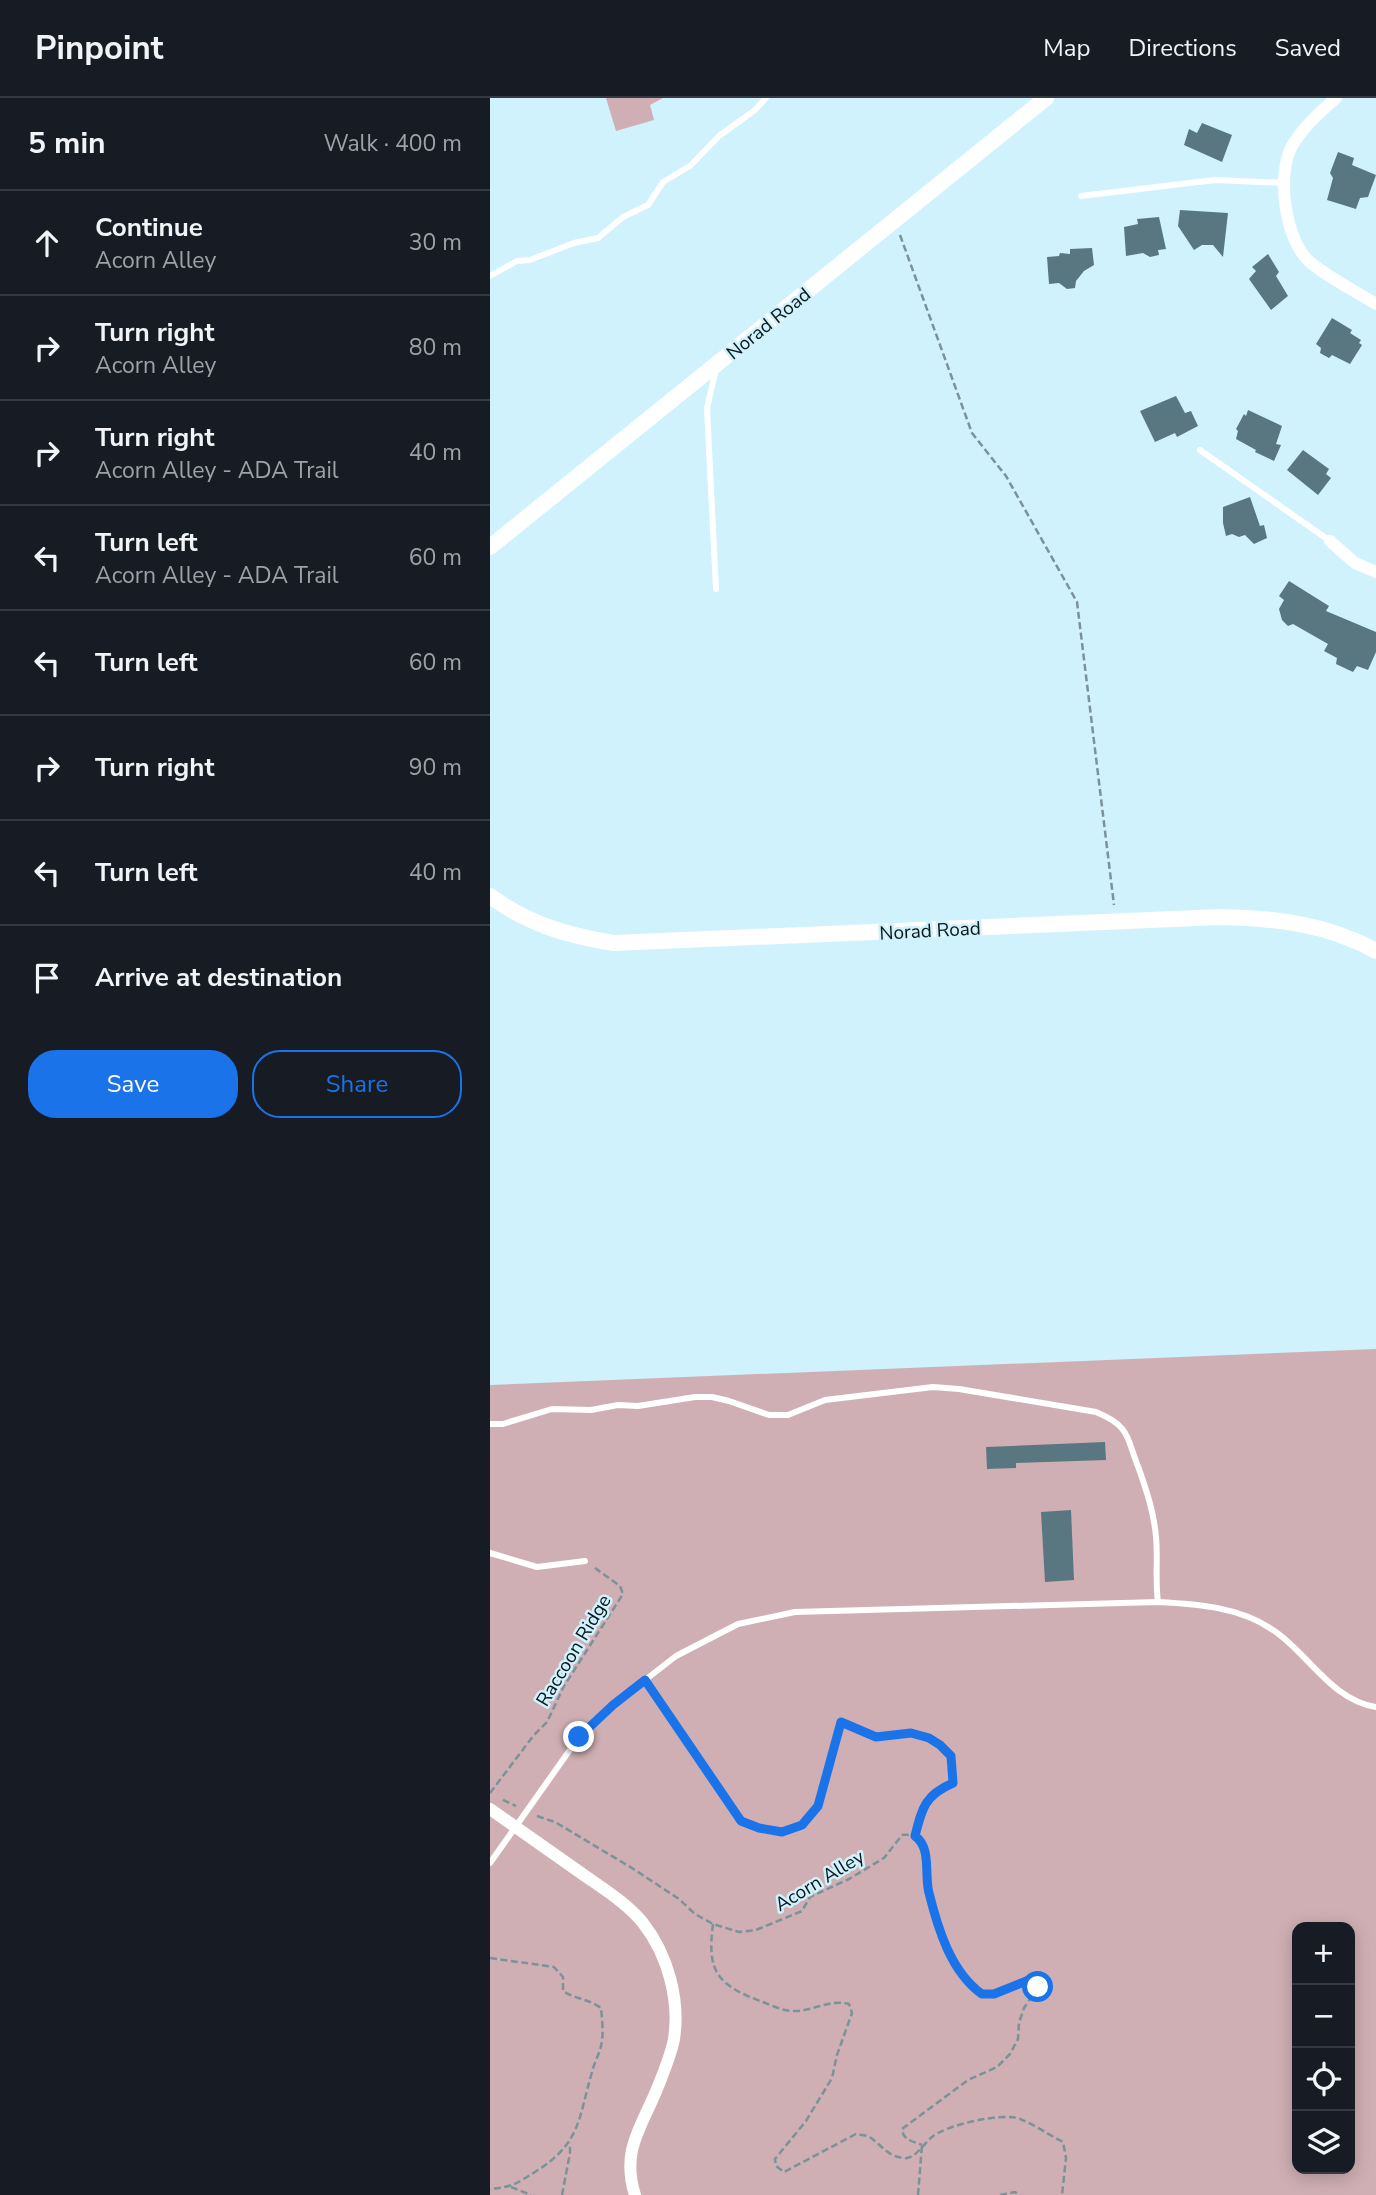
<!DOCTYPE html>
<html lang="en">
<head>
<meta charset="utf-8">
<style>
  body { margin:0; font-family:"Nunito Sans",sans-serif; background:#242831; color:#f1f3f6 }
  .controls { position:absolute; right:21px; bottom:21px; display:grid; overflow:hidden; border-radius:14px; box-shadow:0 4px 18px #0003 }
  .controls button { width:63px; height:63px; display:grid; place-items:center; padding:0; border:0; border-bottom:2px solid #363941; background:#171b24; color:#f1f3f6; font:35px sans-serif }
  .stop { position:absolute; width:21px; height:21px; margin:-16px; border:5px solid #1a73e8; border-radius:50%; background:#fff }
  .stop.end { background:#1a73e8; border-color:#fff; box-shadow:0 2px 7px #0008 }
  .list { margin:0; padding:0; list-style:none }
  h2 { display:flex; justify-content:space-between; align-items:center; height:91px; margin:0; padding:0 28px; font-size:30px }
  h2 small { font-size:23px; font-weight:400; color:#9ea1a6 }
  .list li { display:grid; grid-template-columns:46px 1fr auto; gap:21px; align-items:center; box-sizing:border-box; height:105px; padding:0 28px; border-top:2px solid #363941 }
  .list b { display:block; font-size:26px; white-space:nowrap }
  .list p { margin:0; font-size:23px; white-space:nowrap; color:#9ea1a6 }
  .list em { font-size:23px; font-style:normal; color:#9ea1a6 }
  .actions { display:flex; gap:14px; padding:21px 28px }
  .actions a { flex:1; padding:16px 0; border:2px solid #1a73e8; border-radius:28px; text-align:center; font-size:24px; color:#1a73e8 }
  .actions .main { background:#1a73e8; color:#fff }
  .icon { flex:none; width:38px; height:38px; fill:none; stroke:currentColor; stroke-width:2; stroke-linecap:round; stroke-linejoin:round }
  .map { position:relative; flex:none; width:886px; height:2097px; overflow:hidden }
  header { display:flex; align-items:center; gap:42px; box-sizing:border-box; height:98px; padding:0 35px; background:#171b24; border-bottom:2px solid #363941 }
  header strong { font-size:33px }
  nav { display:flex; gap:38px; margin-inline-start:auto; font-size:24px }
  main { display:flex }
  aside { flex:1; background:#171b24 }
  .map>svg:first-child { display:block }
  .green { fill:#cfafb3; fill-rule:evenodd }
  .building { fill:#597780 }
  .lines { fill:none; stroke-linecap:round; stroke-linejoin:round }
  .path { stroke:#7a929a; stroke-width:2.5; stroke-dasharray:7 3.5; stroke-linecap:butt }
  .service { stroke:#fff; stroke-width:6 }
  .minor { stroke:#fff; stroke-width:12 }
  .tertiary { stroke:#fff; stroke-width:16 }
  .route { stroke:#1a73e8; stroke-width:9 }
  .labels { text-anchor:middle; stroke-width:5; stroke-linejoin:round; paint-order:stroke }
  .street-label { font-size:19px; fill:#0b171b; stroke:#d0f2fc }
</style>
</head>
<body>
<header>
<strong>Pinpoint</strong>
<nav><a>Map</a><a>Directions</a><a>Saved</a></nav>
</header>
<main>
<aside>
<h2>5 min<small>Walk · 400 m</small></h2>
<ul class="list">
<li><svg class="icon" aria-label="ahead" viewBox="0 0 24 24"><path d="M12 20V5M6 11l6-6 6 6"/></svg><div><b>Continue</b><p>Acorn Alley</p></div><em>30 m</em></li>
<li><svg class="icon" aria-label="right" viewBox="0 0 24 24"><path d="M7 20v-9h11M14 6l5 5-5 5"/></svg><div><b>Turn right</b><p>Acorn Alley</p></div><em>80 m</em></li>
<li><svg class="icon" aria-label="right" viewBox="0 0 24 24"><path d="M7 20v-9h11M14 6l5 5-5 5"/></svg><div><b>Turn right</b><p>Acorn Alley - ADA Trail</p></div><em>40 m</em></li>
<li><svg class="icon" aria-label="left" viewBox="0 0 24 24"><path d="M17 20v-9H6M10 6l-5 5 5 5"/></svg><div><b>Turn left</b><p>Acorn Alley - ADA Trail</p></div><em>60 m</em></li>
<li><svg class="icon" aria-label="left" viewBox="0 0 24 24"><path d="M17 20v-9H6M10 6l-5 5 5 5"/></svg><div><b>Turn left</b></div><em>60 m</em></li>
<li><svg class="icon" aria-label="right" viewBox="0 0 24 24"><path d="M7 20v-9h11M14 6l5 5-5 5"/></svg><div><b>Turn right</b></div><em>90 m</em></li>
<li><svg class="icon" aria-label="left" viewBox="0 0 24 24"><path d="M17 20v-9H6M10 6l-5 5 5 5"/></svg><div><b>Turn left</b></div><em>40 m</em></li>
<li><svg class="icon" aria-label="arrive" viewBox="0 0 24 24"><path d="M6 21V4h12l-3 4 3 4H6"/></svg><div><b>Arrive at destination</b></div></li>
</ul>
<div class="actions"><a class="main">Save</a><a>Share</a></div>
</aside>
<div class="map">
<svg width="886" height="2097" viewBox="0 0 886 2097">
  <rect width="100%" height="100%" fill="#d0f2fc"/>
  <g class="green">
    <path d="M116 0H173L160 7 164 22 126 33Z"/>
    <path d="M886 1251V2097H0V1287ZM807 1829H860V2071H807Z"/>
  </g>
  <g class="building">
    <path d="M712 25 742 37 732 64 694 47 699 31 707 35Z"/>
    <path d="M848 54 864 60 862 67 886 77 878 99 870 100 866 111 837 102 843 80 840 75Z"/>
    <path d="M690 112 738 115 733 159 723 147H712L704 152 688 128Z"/>
    <path d="M669 119 676 151 668 152 669 157 660 159 653 155 636 158 634 129 648 126 647 121Z"/>
    <path d="M602 150 604 167 594 173 586 183 585 190 577 191 569 185 559 186 557 159 569 158 570 155 580 156V151Z"/>
    <path d="M778 156 789 174 786 178 798 198 781 212 759 181 766 173 762 169Z"/>
    <path d="M842 220 862 232 860 235 871 242 869 245 872 247 860 266 842 257 839 260 830 255 831 250 826 246Z"/>
    <path d="M686 298 695 315 701 313 708 328 687 339 685 335 665 344 650 313Z"/>
    <path d="M758 312 792 328 786 346 791 347 784 363 765 354 766 352 746 341 748 333 746 331 754 316 756 318Z"/>
    <path d="M813 352 839 371 836 376 841 380 828 397 797 372Z"/>
    <path d="M760 399 770 428 774 427 777 440 764 446 755 437 749 439 742 436 736 438 733 425V409Z"/>
    <path d="M799 483 839 508 836 513 886 534V554L878 572 867 568 863 574 846 566 847 560 834 553 838 546 803 526 798 528 792 522 789 511 794 502 789 498Z"/>
    <path d="M615 1344 616 1362 526 1365V1370L497 1371 496 1349Z"/>
    <path d="M581 1412 584 1482 555 1484 551 1414Z"/>
  </g>
  <g class="lines">
    <g class="path">
      <path d="M410 137 482 335 516 378 587 504 624 807"/>
      <path d="M360 1628 386 1639 421 1635 439 1640 450 1647 461 1658 463 1685C436 1697 433 1710 425 1737"/>
      <path d="M0 1695 44 1637 57 1624 74 1588 133 1496 130 1488 105 1470"/>
      <path d="M13 1702 26 1708"/>
      <path d="M47 1718 65 1724 142 1770 189 1801 205 1816 223 1826 249 1834 266 1832 312 1813 320 1799 359 1781 394 1760 412 1737C422 1736 429 1738 433 1748 438 1760 435 1774 437 1786 443 1824 460 1873 492 1896H504L539 1882 544 1883 548 1889 534 1910 529 1925 528 1941 520 1956 507 1969 478 1982 412 2031C413 2042 422 2043 432 2047"/>
      <path d="M223 1826C217 1873 226 1886 270 1903 281 1907 294 1914 306 1913 326 1912 339 1901 359 1906L362 1915 347 1957 342 1980 316 2023 285 2061 286 2068 294 2074 366 2036C370 2037 378 2037 381 2040 391 2047 399 2059 413 2060 425 2062 433 2046 442 2039 456 2027 512 2014 530 2021 545 2027 559 2037 573 2044L576 2060 572 2097"/>
      <path d="M0 1860 64 1869 73 1879V1893C85 1901 99 1901 111 1910 112 1922 114 1937 111 1948 109 1957 104 1965 102 1974 88 2022 91 2045 45 2074 26 2086 22 2089 0 2091"/>
      <path d="M21 2089 41 2097"/>
      <path d="M72 2097 80 2055V2045"/>
      <path d="M428 2097 432 2047"/>
      <path d="M510 2097 525 2094 529 2097"/>
    </g>
    <g class="service">
      <path d="M591 98 725 82 795 85"/>
      <path d="M0 178 27 163 40 162 84 145 108 140 133 119 158 107 173 84 200 68 229 38 265 12 276 0"/>
      <path d="M710 352 840 443"/>
      <path d="M226 491 217 310 226 271"/>
      <path d="M0 1326H13L62 1311 101 1312 128 1307 148 1308 205 1299H222L239 1303 279 1317H298L335 1302 443 1289 469 1291 606 1314C642 1329 636 1340 649 1371 657 1394 664 1415 666 1439 668 1460 665 1482 668 1504"/>
      <path d="M0 1455 47 1469 95 1463"/>
      <path d="M155 1582 251 1723 269 1730 292 1734 312 1727 328 1708 351 1624"/>
      <path d="M0 1765 89 1639 123 1607 186 1558 248 1526 305 1514 668 1504C707 1506 750 1509 783 1532 818 1555 841 1602 886 1609"/>
    </g>
    <g class="minor">
      <path d="M846 0C830 14 813 29 802 48 786 77 795 144 821 165 841 181 865 193 886 206"/>
      <path d="M840 443 865 465 886 474"/>
      <path d="M0 1711C30 1732 61 1754 91 1775 112 1790 137 1805 153 1825 178 1857 190 1902 184 1941 181 1957 173 1976 167 1991 151 2030 131 2053 145 2097"/>
    </g>
    <g class="tertiary">
      <path d="M0 449 556 0"/>
      <path d="M0 798C38 826 78 838 124 845L730 819C784 820 838 826 886 853"/>
    </g>
  </g>
  <g class="lines">
    <path class="route" d="M89 1639 123 1607 155 1582 251 1723 269 1730 292 1734 312 1727 328 1708 351 1624 386 1639 421 1635 439 1640 450 1647 461 1658 463 1685C435 1697 432 1710 425 1738 442 1750 434 1777 439 1795 448 1831 461 1874 492 1896H504L539 1882 544 1883 548 1889"/>
  </g>
  <g class="labels">
    <g class="street-label">
      <text transform="translate(278 225) rotate(-39)" y="7">Norad Road</text>
      <text transform="translate(440 832) rotate(-3)" y="7">Norad Road</text>
      <text transform="translate(83 1552) rotate(-59)" y="7">Raccoon Ridge</text>
      <text transform="translate(329 1782) rotate(-31)" y="7">Acorn Alley</text>
    </g>
  </g>
</svg>
<div class="controls">
<button>+</button>
<button>−</button>
<button><svg class="icon" aria-label="locate" viewBox="0 0 24 24"><circle cx="12" cy="12" r="6"/><path d="M12 2v4M12 18v4M2 12h4M18 12h4"/></svg></button>
<button><svg class="icon" aria-label="layers" viewBox="0 0 24 24"><path d="M12 4l9 5-9 5-9-5zM3 14l9 5 9-5"/></svg></button>
</div>
<div class="stop" style="left:548px;top:1889px"></div>
<div class="stop end" style="left:89px;top:1639px"></div>
</div>
</main>
</body>
</html>
